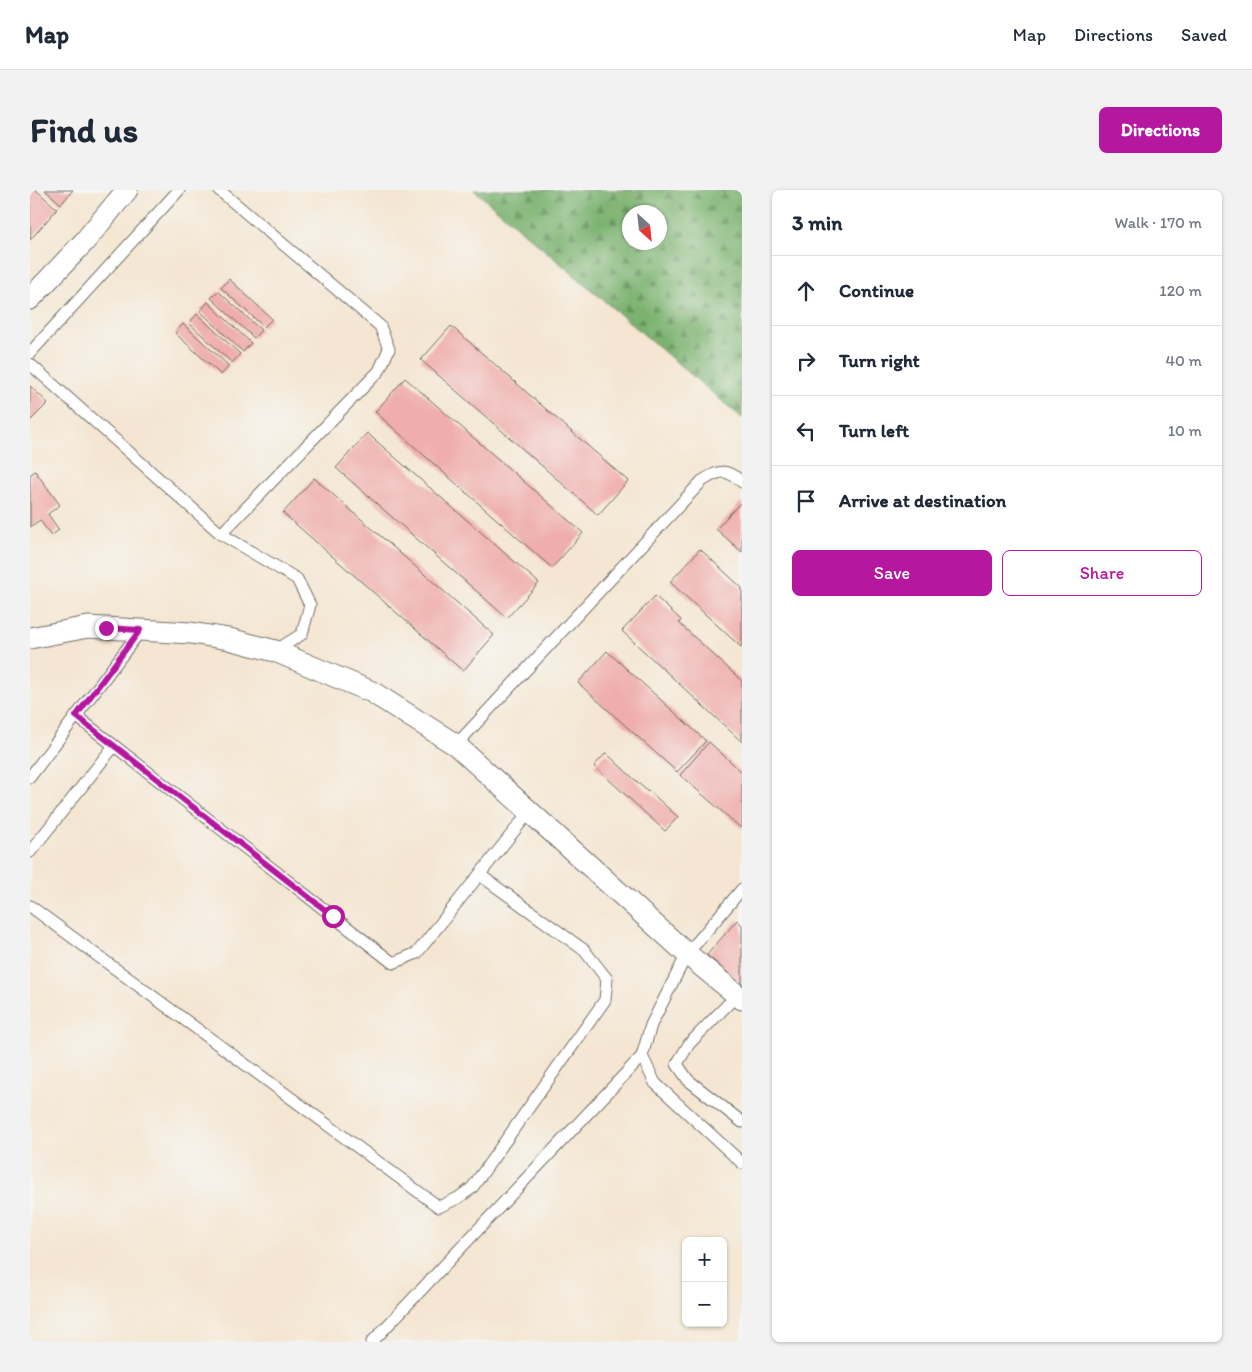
<!DOCTYPE html>
<html lang="en">
<head>
<meta charset="utf-8">
<style>
  body { margin:0; font-family:Itim,sans-serif; background:#f2f2f3; color:#1f2937 }
  .controls { position:absolute; right:15px; bottom:15px; display:grid; overflow:hidden; border-radius:8px; box-shadow:0 1px 4px #0004 }
  .controls button { width:45px; height:45px; display:grid; place-items:center; padding:0; border:0; border-bottom:1px solid #e0e1e3; background:#fff; color:#1f2937; font:25px sans-serif }
  .compass { position:absolute; left:592px; top:15px; width:45px; height:45px; border-radius:50%; background:#fff; box-shadow:0 1px 4px #0004; rotate:153deg }
  .stop { position:absolute; width:15px; height:15px; margin:-11px; border:4px solid #b5179e; border-radius:50%; background:#fff }
  .stop.end { background:#b5179e; border-color:#fff; box-shadow:0 1px 5px #0008 }
  .list { margin:0; padding:0; list-style:none }
  h2 { display:flex; justify-content:space-between; align-items:center; height:65px; margin:0; padding:0 20px; font-size:21px }
  h2 small { font-size:16px; font-weight:400; color:#747a83 }
  .list li { display:grid; grid-template-columns:32px 1fr auto; gap:15px; align-items:center; box-sizing:border-box; height:70px; padding:0 20px; border-top:1px solid #e0e1e3 }
  .list b { display:block; font-size:19px; white-space:nowrap }
  .list em { font-size:16px; font-style:normal; color:#747a83 }
  .actions { display:flex; gap:10px; padding:15px 20px }
  .actions a { flex:1; padding:11px 0; border:1px solid #b5179e; border-radius:8px; text-align:center; font-size:18px; color:#b5179e }
  .actions .main { background:#b5179e; color:#fff }
  .icon { flex:none; width:28px; height:28px; fill:none; stroke:currentColor; stroke-width:2; stroke-linecap:round; stroke-linejoin:round }
  .map { position:relative; flex:none; width:712px; height:1152px; overflow:hidden; border-radius:8px }
  header { display:flex; align-items:center; gap:30px; box-sizing:border-box; height:70px; padding:0 25px; background:#fff; border-bottom:1px solid #e0e1e3 }
  header strong { font-size:24px }
  nav { display:flex; gap:28px; margin-inline-start:auto; font-size:18px }
  .intro { display:flex; align-items:center; justify-content:space-between; box-sizing:border-box; height:120px; padding:0 30px }
  h1 { margin:0; font-size:35px }
  .button { padding:12px 22px; border-radius:8px; background:#b5179e; color:#fff; font-size:18px; font-weight:700 }
  main { display:flex; gap:30px; padding:0 30px }
  aside { flex:1; background:#fff; border-radius:8px; box-shadow:0 1px 4px #0004 }
  .map>svg:first-child { display:block }
  .forest { fill:url(#forest-firs); stroke:#536e4d; fill-rule:evenodd }
  .building { fill:#efadab }
  .lines { fill:none; stroke-linecap:round; stroke-linejoin:round }
  .lane-casing { stroke:#716c65; stroke-width:13 }
  .street-casing { stroke:#716c65; stroke-width:23 }
  .lane { stroke:#fff; stroke-width:11 }
  .street { stroke:#fff; stroke-width:21 }
  .route { stroke:#b5179e; stroke-width:6 }
</style>
</head>
<body>
<header>
<strong>Map</strong>
<nav><a>Map</a><a>Directions</a><a>Saved</a></nav>
</header>
<div class="intro"><h1>Find us</h1><a class="button">Directions</a></div>
<main>
<div class="map">
<svg width="712" height="1152" viewBox="0 0 712 1152">
  <defs>
    <pattern id="forest-firs" width="22" height="20" patternUnits="userSpaceOnUse" patternTransform="scale(1.25)"><rect width="22" height="20" fill="#7bb26f"/><path d="M5 1l3.5 6h-7zM16 11l3.5 6h-7z" fill="#65915b"/></pattern>
  </defs>
  <rect width="100%" height="100%" fill="#f6f6f2"/>
  <filter id="ink" filterUnits="userSpaceOnUse"><feTurbulence type="fractalNoise" baseFrequency=".02" numOctaves="2"/><feDisplacementMap in="SourceGraphic" scale="10" xChannelSelector="R" yChannelSelector="G"/><feConvolveMatrix kernelMatrix="1 2 1 2 8 2 1 2 1" color-interpolation-filters="sRGB"/></filter>
  <filter id="wash" filterUnits="userSpaceOnUse"><feTurbulence type="fractalNoise" baseFrequency=".0096" numOctaves="4" result="noise"/><feDisplacementMap in="SourceGraphic" scale="20" xChannelSelector="R" yChannelSelector="G"/><feGaussianBlur stdDeviation="1.12" result="paint"/><feColorMatrix in="noise" values="0 0 0 0 0 0 0 0 0 0 0 0 0 0 0 0 0 1.4 0 .05"/><feComposite in="paint" operator="in"/></filter>
  <g filter="url(#wash)">
    <rect width="100%" height="100%" fill="#f4e6d2"/>
    <path class="forest" d="M444 0H712V228ZM600 22H630V52H600Z"/>
    <g id="blocks">
      <g class="building">
        <path d="M0 0H6L27 19 0 50Z"/>
        <path d="M15 0H43L31 14Z"/>
        <path d="M199 89 242 129 234 137 191 98Z"/>
        <path d="M188 101 231 140 224 148 181 108Z"/>
        <path d="M178 112 221 153 213 162 170 121Z"/>
        <path d="M167 124 210 164 202 173 159 133Z"/>
        <path d="M153 134 199 176 191 185 145 143Z"/>
        <path d="M421 136 598 291 568 325 391 170Z"/>
        <path d="M375 188 553 343 522 378 345 222Z"/>
        <path d="M0 196 18 213 0 231Z"/>
        <path d="M337 243 509 393 477 428 306 278Z"/>
        <path d="M5 281 30 315 18 324 29 340 21 346 10 330 0 337V285Z"/>
        <path d="M284 288 464 445 433 481 253 323Z"/>
        <path d="M712 311V362L686 339Z"/>
        <path d="M670 359 712 398V458L640 392Z"/>
        <path d="M625 406 651 430 649 433 712 491V552L592 441Z"/>
        <path d="M577 461 676 551 647 582 548 493Z"/>
        <path d="M679 552 712 582V639L650 585Z"/>
        <path d="M576 563 618 602 619 601 648 627 635 641 564 576Z"/>
        <path d="M707 730 712 735V795L677 765Z"/>
      </g>
    </g>
  </g>
  <g filter="url(#ink)">
    <use href="#blocks" fill-opacity="0" stroke="#716c65" stroke-width="1"/>
    <g class="lines">
      <defs>
        <g id="lane">
          <path d="M189 0 350 136 359 159 349 181 191 344"/>
          <path d="M0 163 149 0"/>
          <path d="M0 174 191 344 267 389 280 415 272 444 245 461"/>
          <path d="M46 526 363 773 387 763 500 621"/>
          <path d="M426 555 672 291C690 280 695 278 712 292"/>
          <path d="M0 587 111 440"/>
          <path d="M0 662 84 556"/>
          <path d="M712 699 657 764 621 835 612 866 625 893 712 973"/>
          <path d="M0 716 409 1017 428 1008 442 998 575 810 577 789 554 760 450 685"/>
          <path d="M707 805 659 854 647 874 658 890 712 932"/>
          <path d="M342 1152 612 866"/>
        </g>
        <g id="street">
          <path d="M0 109 54 52 97 0"/>
          <path d="M0 448 58 437 161 443 199 449 245 461 342 502 426 555 657 764 712 809"/>
        </g>
      </defs>
      <use href="#lane" class="lane-casing"/>
      <use href="#street" class="street-casing"/>
      <use href="#lane" class="lane"/>
      <use href="#street" class="street"/>
    </g>
  </g>
  <g class="lines" filter="url(#ink)">
    <path class="route" d="M76 438 110 440 46 526 303 726"/>
  </g>
</svg>
<div class="controls">
<button>+</button>
<button>−</button>
</div>
<svg class="compass" viewBox="-18 -18 36 36"><path d="M0-13l5 13h-10z" fill="#e53935"/><path d="M0 13l5-13h-10z" fill="#747a83"/></svg>
<div class="stop" style="left:303px;top:726px"></div>
<div class="stop end" style="left:76px;top:438px"></div>
</div>
<aside>
<h2>3 min<small>Walk · 170 m</small></h2>
<ul class="list">
<li><svg class="icon" aria-label="ahead" viewBox="0 0 24 24"><path d="M12 20V5M6 11l6-6 6 6"/></svg><div><b>Continue</b></div><em>120 m</em></li>
<li><svg class="icon" aria-label="right" viewBox="0 0 24 24"><path d="M7 20v-9h11M14 6l5 5-5 5"/></svg><div><b>Turn right</b></div><em>40 m</em></li>
<li><svg class="icon" aria-label="left" viewBox="0 0 24 24"><path d="M17 20v-9H6M10 6l-5 5 5 5"/></svg><div><b>Turn left</b></div><em>10 m</em></li>
<li><svg class="icon" aria-label="arrive" viewBox="0 0 24 24"><path d="M6 21V4h12l-3 4 3 4H6"/></svg><div><b>Arrive at destination</b></div></li>
</ul>
<div class="actions"><a class="main">Save</a><a>Share</a></div>
</aside>
</main>
</body>
</html>
